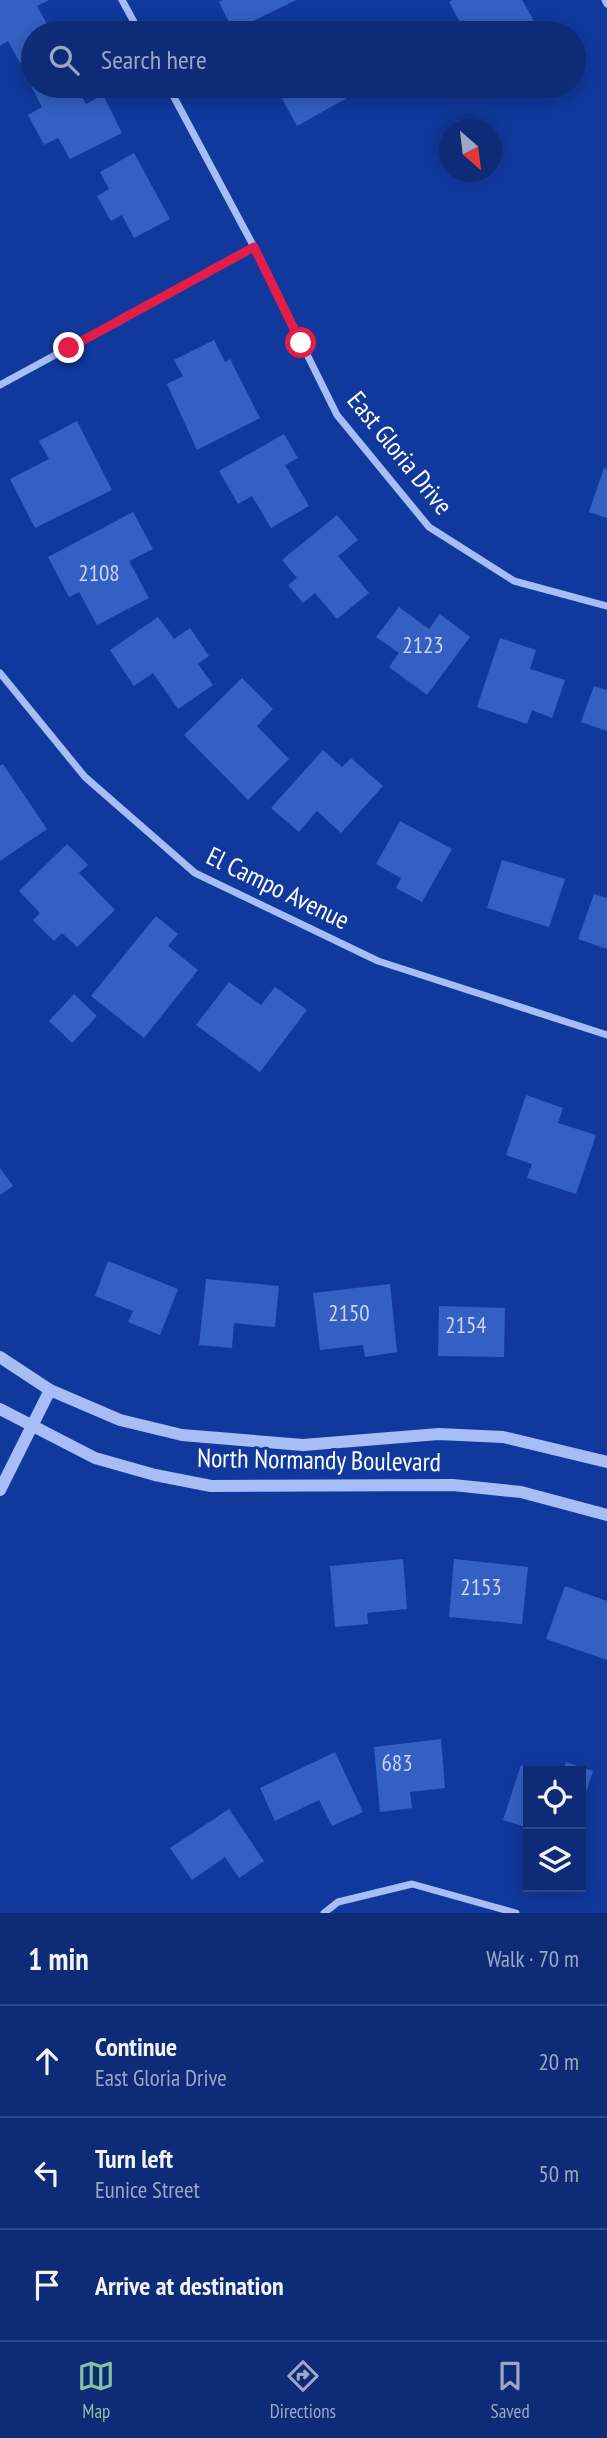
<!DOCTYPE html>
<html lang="en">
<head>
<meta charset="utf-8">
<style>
  body { margin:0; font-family:"PT Sans Narrow",sans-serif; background:#16337b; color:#f1f3f6 }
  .controls { position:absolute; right:21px; bottom:21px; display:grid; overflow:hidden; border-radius:0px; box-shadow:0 4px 18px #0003 }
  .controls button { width:63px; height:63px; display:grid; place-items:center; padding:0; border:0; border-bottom:2px solid #2d4788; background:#0d2b76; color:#f1f3f6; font:35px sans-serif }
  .compass { position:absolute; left:439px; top:119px; width:63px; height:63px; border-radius:50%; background:#0d2b76; box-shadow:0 4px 18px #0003; rotate:152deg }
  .stop { position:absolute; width:21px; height:21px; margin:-16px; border:5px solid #e11d48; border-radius:50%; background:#fff }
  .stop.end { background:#e11d48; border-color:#fff; box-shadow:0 2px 7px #0008 }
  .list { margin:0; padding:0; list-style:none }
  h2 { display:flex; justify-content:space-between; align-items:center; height:91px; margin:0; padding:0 28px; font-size:30px }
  h2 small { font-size:23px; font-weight:400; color:#9aa7c5 }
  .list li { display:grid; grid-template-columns:46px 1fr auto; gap:21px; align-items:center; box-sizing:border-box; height:112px; padding:0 28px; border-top:2px solid #2d4788 }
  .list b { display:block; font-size:26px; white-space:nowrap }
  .list p { margin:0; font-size:23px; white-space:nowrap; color:#9aa7c5 }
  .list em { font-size:23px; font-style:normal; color:#9aa7c5 }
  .icon { flex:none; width:38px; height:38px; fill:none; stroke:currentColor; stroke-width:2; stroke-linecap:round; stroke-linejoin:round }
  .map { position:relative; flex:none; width:607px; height:1913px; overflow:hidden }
  .search { position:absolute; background:#0d2b76; box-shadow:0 4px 18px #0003; left:21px; right:21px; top:21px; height:77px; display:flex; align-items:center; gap:18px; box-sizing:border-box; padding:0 24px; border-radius:38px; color:#9aa7c5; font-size:26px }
  .sheet { height:427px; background:#0d2b76 }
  nav { display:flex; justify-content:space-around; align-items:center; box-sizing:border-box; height:98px; border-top:2px solid #2d4788; background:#0d2b76; font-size:19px; color:#9aa7c5 }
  nav a { display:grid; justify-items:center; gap:4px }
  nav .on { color:#8abfa5 }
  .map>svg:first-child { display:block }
  .building { fill:#3460c3 }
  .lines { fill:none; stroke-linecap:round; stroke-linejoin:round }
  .minor { stroke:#a6bef5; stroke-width:7 }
  .tertiary { stroke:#a6bef5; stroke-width:12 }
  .route { stroke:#e11d48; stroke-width:9 }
  .labels { text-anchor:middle; stroke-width:6; stroke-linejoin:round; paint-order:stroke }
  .number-label { font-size:23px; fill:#ccd7f0 }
  .street-label { font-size:26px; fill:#fff; stroke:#11399d }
</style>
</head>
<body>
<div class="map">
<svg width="607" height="1913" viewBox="0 0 607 1913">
  <rect width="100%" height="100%" fill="#11399d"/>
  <g class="building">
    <path d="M0 0H49L37 6 52 33H33V55L20 63 8 41 0 46Z"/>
    <path d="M223 0H296L233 31 219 2Z"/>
    <path d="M452 0H522L541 33H466L449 2Z"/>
    <path d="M33 80V86H76L86 104 103 95 122 133 70 159 58 138 44 145 28 115 42 107 29 82Z"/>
    <path d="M286 86H349L354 94 297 126 279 93Z"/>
    <path d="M134 153 170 219 134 238 122 215 111 221 97 196 109 189 100 172Z"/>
    <path d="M214 340 225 362 230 359 260 418 197 450 167 384 183 376 174 360Z"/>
    <path d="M77 421 112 490 35 528 10 479 49 459 39 441Z"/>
    <path d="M284 434 298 458 285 465 309 506 271 528 252 496 238 504 219 471Z"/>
    <path d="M604 468 607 469V518L589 512Z"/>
    <path d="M133 512 153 549 129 561 149 598 97 625 79 592 69 597 48 557Z"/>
    <path d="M337 515 358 540 338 556 369 593 337 619 315 593 303 603 288 585 297 578 282 560Z"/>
    <path d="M399 607 429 629 440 614 470 637 427 695 389 667 399 653 376 637Z"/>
    <path d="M158 617 174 639 190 628 209 656 198 664 213 685 178 709 153 673 134 686 110 650Z"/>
    <path d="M500 638 536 650 530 669 565 680 552 718 532 710 527 724 477 707Z"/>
    <path d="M242 678 273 709 257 726 289 759 248 800 184 735Z"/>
    <path d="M594 686 607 690V731L581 722Z"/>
    <path d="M323 750 342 767 351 758 383 786 341 833 317 811 299 832 271 808Z"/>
    <path d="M3 764 47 829 0 861V766Z"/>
    <path d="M400 821 452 849 422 902 396 888 401 878 376 864Z"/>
    <path d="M67 844 88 865 79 873 115 910 77 947 62 933 54 941 33 920 40 913 19 891Z"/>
    <path d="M502 860 565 879 549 927 487 908Z"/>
    <path d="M594 894 607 898V949L578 939Z"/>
    <path d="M156 916 178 934 168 946 198 970 144 1038 91 996Z"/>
    <path d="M229 982 261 1005 275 987 307 1010 260 1072 196 1025Z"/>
    <path d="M74 994 97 1016 72 1043 49 1021Z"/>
    <path d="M526 1095 563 1108 558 1123 596 1135 576 1194 527 1178 532 1164 506 1155Z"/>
    <path d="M0 1168 13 1186 0 1195Z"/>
    <path d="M108 1261 178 1289 160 1335 128 1322 133 1311 95 1296Z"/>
    <path d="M206 1279 279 1286 275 1327 234 1323 232 1348 199 1345Z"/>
    <path d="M390 1284 397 1352 365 1357 363 1345 320 1350 313 1293Z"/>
    <path d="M439 1306 505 1308 504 1357 438 1356Z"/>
    <path d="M403 1559 407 1609 367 1613 368 1624 335 1627 330 1566Z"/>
    <path d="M454 1559 528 1567 522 1624 449 1617Z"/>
    <path d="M565 1586 607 1601V1660L546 1639Z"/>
    <path d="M441 1739 445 1788 410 1792 412 1808 380 1812 374 1747Z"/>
    <path d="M335 1752 363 1812 332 1826 319 1800 275 1821 260 1788Z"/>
    <path d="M566 1762 593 1771 581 1808V1771H563Z"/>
    <path d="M521 1765 538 1771H528V1828L503 1820Z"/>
    <path d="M229 1809 264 1861 239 1878 225 1857 192 1880 170 1848Z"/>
  </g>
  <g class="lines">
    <g class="minor">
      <path d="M122 0 140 33"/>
      <path d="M605 0 607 4"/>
      <path d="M168 86 254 247 337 415 429 527 514 581 607 606"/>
      <path d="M0 385 254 247"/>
      <path d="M0 673 85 777 195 873 378 961 607 1035"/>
      <path d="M324 1913 338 1902 412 1884 516 1913"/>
    </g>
    <g class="tertiary">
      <path d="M0 1357 50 1390 120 1420 182 1435 303 1445 439 1434 503 1437 607 1462"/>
      <path d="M0 1409 95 1458 155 1475 211 1486 453 1485 521 1492 607 1515"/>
      <path d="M0 1490 50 1390"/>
    </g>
  </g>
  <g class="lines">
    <path class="route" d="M69 348 254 247 301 343"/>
  </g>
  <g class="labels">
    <g class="number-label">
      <text x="99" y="581">2108</text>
      <text x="423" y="653">2123</text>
      <text x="349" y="1321">2150</text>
      <text x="466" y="1333">2154</text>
      <text x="481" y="1595">2153</text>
      <text x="397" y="1771">683</text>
    </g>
    <g class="street-label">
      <text transform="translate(400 453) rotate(51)" y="9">East Gloria Drive</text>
      <text transform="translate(278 888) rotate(26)" y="9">El Campo Avenue</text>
      <text transform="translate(319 1460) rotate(1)" y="9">North Normandy Boulevard</text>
    </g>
  </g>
</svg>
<div class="controls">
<button><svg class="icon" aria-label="locate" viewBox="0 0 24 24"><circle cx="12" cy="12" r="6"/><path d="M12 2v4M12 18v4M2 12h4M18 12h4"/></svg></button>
<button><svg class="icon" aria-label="layers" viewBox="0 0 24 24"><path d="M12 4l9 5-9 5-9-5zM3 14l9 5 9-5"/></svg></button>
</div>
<svg class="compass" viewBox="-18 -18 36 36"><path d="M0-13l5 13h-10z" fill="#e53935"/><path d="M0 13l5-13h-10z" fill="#9aa7c5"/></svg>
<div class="stop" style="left:301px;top:343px"></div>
<div class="stop end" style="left:69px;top:348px"></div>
<div class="search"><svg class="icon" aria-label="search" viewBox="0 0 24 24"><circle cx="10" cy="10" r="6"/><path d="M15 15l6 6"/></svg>Search here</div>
</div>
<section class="sheet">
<h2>1 min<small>Walk · 70 m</small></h2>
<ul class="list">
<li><svg class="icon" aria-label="ahead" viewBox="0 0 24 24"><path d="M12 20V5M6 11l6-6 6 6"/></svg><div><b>Continue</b><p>East Gloria Drive</p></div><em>20 m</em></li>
<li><svg class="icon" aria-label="left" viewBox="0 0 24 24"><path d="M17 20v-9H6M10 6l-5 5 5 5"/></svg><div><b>Turn left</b><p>Eunice Street</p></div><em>50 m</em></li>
<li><svg class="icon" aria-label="arrive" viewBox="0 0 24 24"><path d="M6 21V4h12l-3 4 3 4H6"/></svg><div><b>Arrive at destination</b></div></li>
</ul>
</section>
<nav>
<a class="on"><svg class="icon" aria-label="map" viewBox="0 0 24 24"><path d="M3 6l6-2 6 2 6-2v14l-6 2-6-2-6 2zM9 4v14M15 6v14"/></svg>Map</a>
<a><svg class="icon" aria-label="directions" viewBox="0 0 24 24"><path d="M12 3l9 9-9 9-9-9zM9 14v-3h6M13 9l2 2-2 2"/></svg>Directions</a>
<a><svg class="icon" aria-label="saved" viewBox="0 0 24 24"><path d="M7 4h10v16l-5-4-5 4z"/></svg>Saved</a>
</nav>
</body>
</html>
